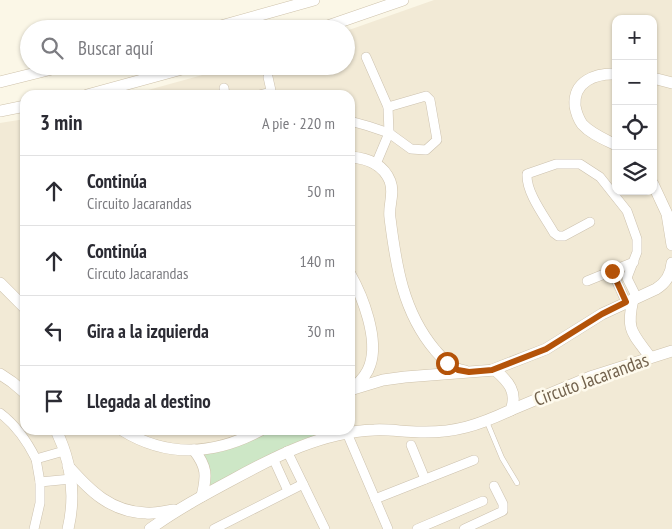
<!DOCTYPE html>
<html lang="es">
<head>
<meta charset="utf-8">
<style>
  body { margin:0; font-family:"PT Sans Narrow",sans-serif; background:#f2f2f3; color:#2b2b33 }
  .controls { position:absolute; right:15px; top:15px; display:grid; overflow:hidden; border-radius:10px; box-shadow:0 1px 4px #0004 }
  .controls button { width:45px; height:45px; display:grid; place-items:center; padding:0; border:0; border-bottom:1px solid #e1e1e2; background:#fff; color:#2b2b33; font:25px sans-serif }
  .stop { position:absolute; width:15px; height:15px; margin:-11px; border:4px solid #b45309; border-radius:50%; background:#fff }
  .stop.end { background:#b45309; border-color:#fff; box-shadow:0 1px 5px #0008 }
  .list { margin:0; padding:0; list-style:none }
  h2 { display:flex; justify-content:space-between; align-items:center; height:65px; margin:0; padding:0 20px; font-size:21px }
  h2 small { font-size:16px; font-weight:400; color:#7c7c81 }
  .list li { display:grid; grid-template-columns:32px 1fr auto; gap:15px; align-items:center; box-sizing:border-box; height:70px; padding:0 20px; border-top:1px solid #e1e1e2 }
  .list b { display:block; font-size:19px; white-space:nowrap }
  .list p { margin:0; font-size:16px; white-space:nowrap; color:#7c7c81 }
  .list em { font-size:16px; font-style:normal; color:#7c7c81 }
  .icon { flex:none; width:28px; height:28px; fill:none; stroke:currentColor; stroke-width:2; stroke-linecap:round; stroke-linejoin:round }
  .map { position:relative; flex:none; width:672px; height:529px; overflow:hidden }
  .search { position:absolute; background:#fff; box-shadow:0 1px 4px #0004; left:20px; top:20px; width:335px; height:55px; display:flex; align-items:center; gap:12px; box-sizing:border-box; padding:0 18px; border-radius:28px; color:#7c7c81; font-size:19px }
  .panel { position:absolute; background:#fff; box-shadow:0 1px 4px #0004; left:20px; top:90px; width:335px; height:345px; border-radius:15px }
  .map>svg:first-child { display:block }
  .residential { fill:#f2ead6; fill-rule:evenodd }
  .green { fill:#cde7c6 }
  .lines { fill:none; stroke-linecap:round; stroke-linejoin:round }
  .lane-casing { stroke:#ccc1ae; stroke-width:5.5 }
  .street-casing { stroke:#ccc1ae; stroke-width:10 }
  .secondary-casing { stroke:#cec2ab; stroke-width:12 }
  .lane { stroke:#fff; stroke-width:4.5 }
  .street { stroke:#fff; stroke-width:9 }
  .secondary { stroke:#fff; stroke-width:11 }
  .route { stroke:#b45309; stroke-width:6 }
  .labels { text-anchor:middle; stroke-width:5; stroke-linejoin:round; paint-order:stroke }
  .street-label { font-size:19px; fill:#72624d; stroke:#fefaed }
</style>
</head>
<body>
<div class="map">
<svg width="672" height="529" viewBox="0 0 672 529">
  <rect width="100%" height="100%" fill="#fbf7e7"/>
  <path class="residential" d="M434 0H672V529H0V123L25 119V430H350V95H130L235 66H346V31ZM616 19H653V191H616Z"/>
  <path class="green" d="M261 430H337L328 437 202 496 205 474 194 450Z"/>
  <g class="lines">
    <defs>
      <path id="lane" d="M487 422 502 458 517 483"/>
      <g id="street">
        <path d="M366 57 388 107 389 133 376 164"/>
        <path d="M268 77 272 95"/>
        <path d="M224 88 225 95"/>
        <path d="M259 95 271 92"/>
        <path d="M350 121 368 126 389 133 411 149 426 150 437 140 430 100 426 96 388 107"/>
        <path d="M590 222 564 236H558L554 233C545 217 526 193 527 174L556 164H580L600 177 627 211 637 239V252L627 278 637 298"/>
        <path d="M612 271 626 302"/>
        <path d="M587 281 634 262"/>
        <path d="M0 413C16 425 27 441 36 459L64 451"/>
        <path d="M347 433 388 529"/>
        <path d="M411 445 425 479"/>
        <path d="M287 451 325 529"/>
        <path d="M273 458 288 491"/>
        <path d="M36 459 40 482"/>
        <path d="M375 499 474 460"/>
        <path d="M34 529 40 503V482L71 479"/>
        <path d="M214 529 303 484"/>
        <path d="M417 529 483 501"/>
        <path d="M464 529 503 511V504L494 486"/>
      </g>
      <g id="secondary">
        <path d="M210 29 314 0"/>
        <path d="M319 29 403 0"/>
        <path d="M616 74C596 73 573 81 575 106 576 112 578 118 582 124 591 134 604 139 616 145"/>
        <path d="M653 78 672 83"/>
        <path d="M0 82 64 66"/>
        <path d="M87 95 193 66"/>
        <path d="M0 111 25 106"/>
        <path d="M350 157C367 158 383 164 390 181 395 194 388 205 390 218 396 266 403 312 435 350 444 360 451 369 465 371"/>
        <path d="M653 184 667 214 672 245"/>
        <path d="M350 274C363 297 379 339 370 365 367 375 361 381 354 387"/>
        <path d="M0 283 25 308"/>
        <path d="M633 299C626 331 632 332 650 357"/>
        <path d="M492 370 546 349 602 314 656 289C666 283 671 275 672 263"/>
        <path d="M0 374 12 382 25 393"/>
        <path d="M511 410 590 377 672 351"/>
        <path d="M56 430C71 461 76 495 68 529"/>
        <path d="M122 430C167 458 215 455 261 430"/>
        <path d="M194 450C207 467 207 475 202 496"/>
        <path d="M68 466C90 491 111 512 146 513 155 514 165 511 174 510"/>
        <path d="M150 529C176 510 204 495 232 480 276 456 322 432 374 430 389 429 404 432 420 432 455 433 479 425 511 410 518 392 508 381 495 370L405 377 383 380 350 390"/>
      </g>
    </defs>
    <use href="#lane" class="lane-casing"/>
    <use href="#street" class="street-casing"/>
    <use href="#secondary" class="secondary-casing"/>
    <use href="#lane" class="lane"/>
    <use href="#street" class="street"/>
    <use href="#secondary" class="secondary"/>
  </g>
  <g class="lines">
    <path class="route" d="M447 363 458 370 469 372 492 370 546 349 602 314 626 302 612 271"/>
  </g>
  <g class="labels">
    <g class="street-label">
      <text transform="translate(591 379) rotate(-20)" y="7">Circuto Jacarandas</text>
    </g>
  </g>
</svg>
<div class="controls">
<button>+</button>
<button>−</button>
<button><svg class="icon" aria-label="locate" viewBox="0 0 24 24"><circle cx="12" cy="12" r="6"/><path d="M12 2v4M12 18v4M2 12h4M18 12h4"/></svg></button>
<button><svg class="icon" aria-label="layers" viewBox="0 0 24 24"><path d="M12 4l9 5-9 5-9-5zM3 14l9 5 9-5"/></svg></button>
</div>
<div class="stop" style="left:447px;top:363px"></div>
<div class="stop end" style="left:612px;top:271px"></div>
<div class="search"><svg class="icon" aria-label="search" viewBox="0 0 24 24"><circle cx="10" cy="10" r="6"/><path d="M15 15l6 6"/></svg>Buscar aquí</div>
<section class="panel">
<h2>3 min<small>A pie · 220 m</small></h2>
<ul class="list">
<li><svg class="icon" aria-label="ahead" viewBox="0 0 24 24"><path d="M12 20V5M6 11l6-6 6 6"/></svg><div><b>Continúa</b><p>Circuito Jacarandas</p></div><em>50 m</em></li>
<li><svg class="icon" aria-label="ahead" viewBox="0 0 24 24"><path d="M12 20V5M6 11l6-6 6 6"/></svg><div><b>Continúa</b><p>Circuto Jacarandas</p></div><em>140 m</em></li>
<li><svg class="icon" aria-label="left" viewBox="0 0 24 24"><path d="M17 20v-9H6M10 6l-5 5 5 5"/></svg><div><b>Gira a la izquierda</b></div><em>30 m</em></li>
<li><svg class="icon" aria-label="arrive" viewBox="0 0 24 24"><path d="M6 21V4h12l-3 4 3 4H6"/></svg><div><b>Llegada al destino</b></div></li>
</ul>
</section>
</div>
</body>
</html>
